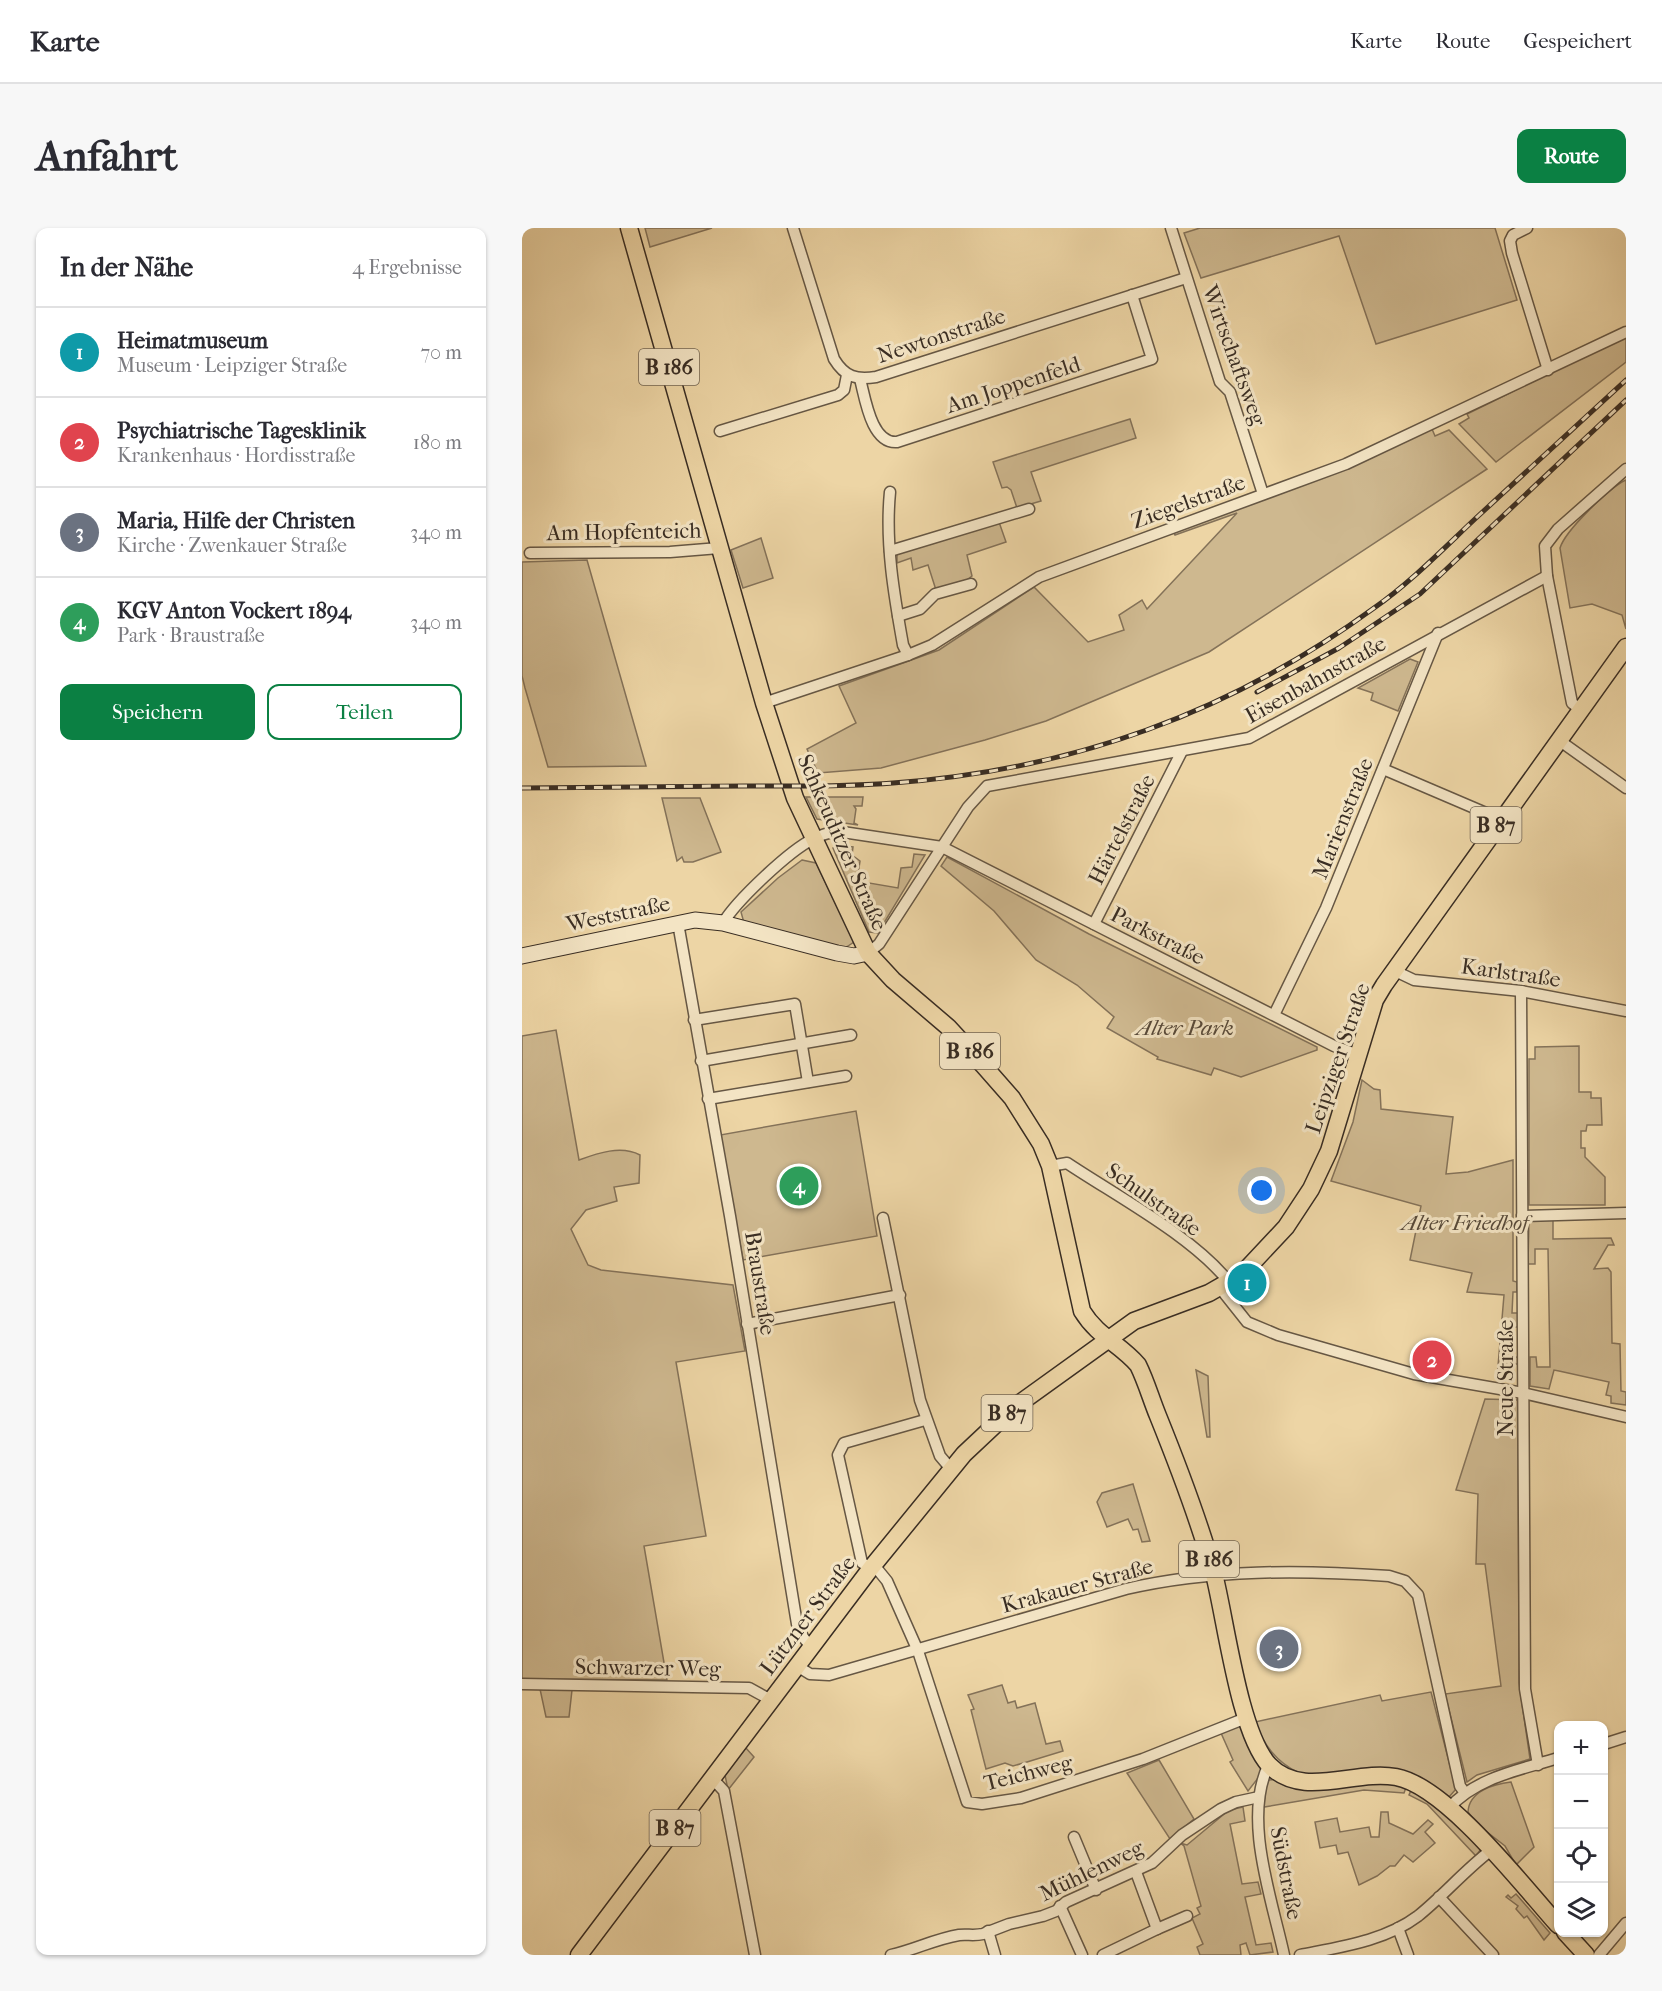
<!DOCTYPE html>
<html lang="de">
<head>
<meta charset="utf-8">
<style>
  body { margin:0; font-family:"IM FELL French Canon",serif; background:#f7f7f7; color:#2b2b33 }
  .controls { position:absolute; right:18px; bottom:18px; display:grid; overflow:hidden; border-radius:12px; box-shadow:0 2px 4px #0004 }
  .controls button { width:54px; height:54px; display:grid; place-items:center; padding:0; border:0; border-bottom:2px solid #e1e1e2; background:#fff; color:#2b2b33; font:30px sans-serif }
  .you { position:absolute; left:740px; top:963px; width:21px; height:21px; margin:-15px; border:4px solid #fff; border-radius:50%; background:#1a73e8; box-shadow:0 0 0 9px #1a73e833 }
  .badge { display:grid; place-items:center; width:39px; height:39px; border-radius:50%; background:#0b8043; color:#fff; font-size:20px; font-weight:700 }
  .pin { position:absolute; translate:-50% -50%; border:3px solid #fff; box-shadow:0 2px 6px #0006 }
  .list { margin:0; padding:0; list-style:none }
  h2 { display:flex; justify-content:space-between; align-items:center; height:78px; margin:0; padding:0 24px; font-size:26px }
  h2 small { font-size:20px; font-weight:400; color:#7c7c81 }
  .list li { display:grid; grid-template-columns:39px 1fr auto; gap:18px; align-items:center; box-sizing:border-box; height:90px; padding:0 24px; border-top:2px solid #e1e1e2 }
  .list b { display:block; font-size:22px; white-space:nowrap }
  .list p { margin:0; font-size:20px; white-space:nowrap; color:#7c7c81 }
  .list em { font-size:20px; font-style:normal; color:#7c7c81 }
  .actions { display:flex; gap:12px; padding:18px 24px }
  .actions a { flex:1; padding:14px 0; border:2px solid #0b8043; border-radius:12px; text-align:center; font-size:21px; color:#0b8043 }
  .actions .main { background:#0b8043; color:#fff }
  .icon { flex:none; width:33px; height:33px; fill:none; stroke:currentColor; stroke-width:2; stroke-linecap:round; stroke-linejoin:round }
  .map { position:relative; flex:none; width:1104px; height:1727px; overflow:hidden; border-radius:12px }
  header { display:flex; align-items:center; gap:36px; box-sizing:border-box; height:84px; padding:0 30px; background:#fff; border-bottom:2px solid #e1e1e2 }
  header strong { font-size:28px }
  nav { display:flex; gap:33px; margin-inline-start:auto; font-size:21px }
  .intro { display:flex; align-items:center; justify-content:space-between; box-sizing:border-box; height:144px; padding:0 36px }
  h1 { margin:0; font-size:42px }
  .button { padding:15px 27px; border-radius:12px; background:#0b8043; color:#fff; font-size:21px; font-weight:700 }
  main { display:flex; gap:36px; padding:0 36px }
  aside { flex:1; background:#fff; border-radius:12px; box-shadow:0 2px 4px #0004 }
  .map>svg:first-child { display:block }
  .green { fill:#ceb88f; stroke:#847259; stroke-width:1.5 }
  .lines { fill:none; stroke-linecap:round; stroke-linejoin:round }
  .minor-casing { stroke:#665744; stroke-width:13 }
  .secondary-casing { stroke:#392d23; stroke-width:17 }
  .primary-casing { stroke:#392d23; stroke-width:19 }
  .minor { stroke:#f3e4c4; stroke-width:10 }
  .secondary { stroke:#f3e4c4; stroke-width:15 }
  .primary { stroke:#edd5a5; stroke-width:16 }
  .rail-casing { stroke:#392d23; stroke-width:5 }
  .rail { stroke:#f3e4c4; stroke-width:3; stroke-dasharray:9; stroke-linecap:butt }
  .labels { text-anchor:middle; stroke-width:6; stroke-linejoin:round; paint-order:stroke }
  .shield { fill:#f3e4c4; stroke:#716453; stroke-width:1.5 }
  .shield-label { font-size:21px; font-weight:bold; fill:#392d23 }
  .street-label { font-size:22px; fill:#392d23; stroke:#f3e4c4 }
  .park-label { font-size:22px; font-style:italic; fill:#574939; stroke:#f3e4c4 }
</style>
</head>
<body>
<header>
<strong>Karte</strong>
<nav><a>Karte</a><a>Route</a><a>Gespeichert</a></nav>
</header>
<div class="intro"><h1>Anfahrt</h1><a class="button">Route</a></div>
<main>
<aside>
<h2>In der Nähe<small>4 Ergebnisse</small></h2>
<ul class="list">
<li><span class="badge" style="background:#0f9aa8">1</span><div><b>Heimatmuseum</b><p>Museum · Leipziger Straße</p></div><em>70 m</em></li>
<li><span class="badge" style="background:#e0444e">2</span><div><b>Psychiatrische Tagesklinik</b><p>Krankenhaus · Hordisstraße</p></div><em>180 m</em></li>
<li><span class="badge" style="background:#6b7280">3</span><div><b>Maria, Hilfe der Christen</b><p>Kirche · Zwenkauer Straße</p></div><em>340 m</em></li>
<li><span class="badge" style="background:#2e9e5b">4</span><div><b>KGV Anton Vockert 1894</b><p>Park · Braustraße</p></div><em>340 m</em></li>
</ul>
<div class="actions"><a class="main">Speichern</a><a>Teilen</a></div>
</aside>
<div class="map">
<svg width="1104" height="1727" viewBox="0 0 1104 1727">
  <rect width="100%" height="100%" fill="#edd5a5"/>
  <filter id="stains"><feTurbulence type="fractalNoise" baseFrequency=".00333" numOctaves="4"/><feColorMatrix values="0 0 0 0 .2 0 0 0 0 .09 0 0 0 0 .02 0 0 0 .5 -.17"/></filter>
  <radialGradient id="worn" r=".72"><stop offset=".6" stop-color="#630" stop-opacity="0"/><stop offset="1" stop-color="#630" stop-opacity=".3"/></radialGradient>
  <g class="green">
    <path d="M123 0H190L128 19Z"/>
    <path d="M678 0H973L995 72 854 116 817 8 679 50 662 5Z"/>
    <path d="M1104 108V134L974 234 937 196 947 190 945 186Z"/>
    <path d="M608 191 614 210 509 244 519 273 495 280 489 262 485 259 480 260 471 234Z"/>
    <path d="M910 201 913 208 927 202 965 241 687 424 524 493 463 512 359 540 296 545 285 521 334 495 317 458 417 422 512 359 566 414 602 402 597 387 620 372 625 381 715 285 653 307 652 305Z"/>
    <path d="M1104 252V401L1100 387 1070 376 1048 380 1038 320C1043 303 1087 260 1104 252Z"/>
    <path d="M477 294 484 314 445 327 450 348 442 354 414 362 406 337 391 342 389 330 375 335V326Z"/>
    <path d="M239 310 251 350 221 360 209 322Z"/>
    <path d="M65 332 124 538 26 539 3 460 0 448V334Z"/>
    <path d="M888 431 896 434 876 483 849 472 851 465 836 460Z"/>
    <path d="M284 569H341L340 578H332L334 581 332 595 336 597 295 591Z"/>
    <path d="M140 570H178L199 624 171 634H162L160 629 155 633Z"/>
    <path d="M323 618 331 619 330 627 338 633 335 653 376 660 379 640 390 639 392 626 403 627 356 705 347 704 311 620Z"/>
    <path d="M425 629 567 706 795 819V822L719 849 692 840 689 847 635 831 636 829 585 800 592 789 555 757 514 732 472 683 419 638Z"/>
    <path d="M280 632 294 635 332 714 323 720 222 695 219 684 256 650Z"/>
    <path d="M34 802 57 932C76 925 99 917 118 927L117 955 92 959 95 973 64 982 49 1001 66 1037 79 1042 211 1057 223 1123 154 1134 184 1308 122 1318 145 1452 0 1451V808Z"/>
    <path d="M1057 818V864H1069V870H1079L1080 897H1065L1064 903H1059V920H1063V929L1083 949V977H1007V831H1013V819Z"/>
    <path d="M840 852 852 861 858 862 859 881 931 889 924 946 946 944 991 932V1053L995 1054V1064H991L990 1085H996V1099H990V1129H996V1136H985V1151L975 1150 982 1067 945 1064 950 1045 888 1032 899 978 809 953 831 894Z"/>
    <path d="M334 883 355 1008 221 1032 198 907Z"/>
    <path d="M1007 992H1031V1011L1089 1010 1092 1017H1086L1072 1041 1086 1040 1089 1044 1090 1115 1098 1116 1099 1163 1104 1164V1177L1089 1175V1168L1084 1167 1087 1154 1037 1143 1032 1142 1027 1161 1008 1158V1129H1014L1015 1139H1028L1026 1021H1013V1036H1006Z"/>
    <path d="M674 1142 686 1148 688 1209H685Z"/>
    <path d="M963 1171 996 1172 997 1455 1008 1531 955 1547 945 1554 923 1466 979 1458 963 1336H954L956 1266 934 1262Z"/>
    <path d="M611 1256 628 1313 620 1314 616 1301 611 1302 606 1291 585 1299 575 1274 580 1265Z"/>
    <path d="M480 1457 486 1475 493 1473 495 1480 513 1475 524 1516 538 1513 541 1523 505 1534 491 1538 483 1535 464 1541 449 1482 452 1481 446 1467Z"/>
    <path d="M18 1461 50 1462 47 1489H24Z"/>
    <path d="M909 1464 934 1561 927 1569 916 1561 777 1545C754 1534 742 1517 733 1494L858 1467 860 1473Z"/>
    <path d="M724 1490 747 1536 726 1563 708 1534 711 1532 699 1505Z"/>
    <path d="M223 1519 232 1529 206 1562 203 1547Z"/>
    <path d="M637 1532 672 1591 648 1611 605 1545Z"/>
    <path d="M756 1551 885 1557 882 1565 842 1562 742 1579 743 1560 747 1552Z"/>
    <path d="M989 1554 1012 1619 994 1637 983 1618 956 1597 946 1584C947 1563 972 1556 989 1554Z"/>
    <path d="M890 1560 904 1567 959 1621 954 1628 905 1576 887 1567Z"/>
    <path d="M721 1579 723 1593 708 1596 720 1656 736 1654 739 1666 723 1669 734 1717 749 1715 751 1724 728 1727 724 1715 718 1717 719 1727H678L675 1719 681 1716 670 1690 678 1686 675 1680 679 1678 662 1618 658 1615 665 1617 707 1582Z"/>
    <path d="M859 1584H866L867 1595 891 1606 906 1592 911 1596 903 1604 913 1615 891 1634 882 1627 873 1638H868L855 1648 837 1657 826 1624 816 1626 814 1617 798 1620 793 1594 815 1590 818 1604 847 1599 849 1609H857Z"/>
    <path d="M994 1666 1028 1705 1022 1712 1005 1688 1002 1690 994 1681 996 1678 984 1669 986 1667 989 1670Z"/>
  </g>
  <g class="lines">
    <defs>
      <g id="minor">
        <path d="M271 0 312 131C323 149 334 152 354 149L664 50"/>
        <path d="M649 0 698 154 708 164 741 266"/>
        <path d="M1005 0 991 7 988 13 990 25 1026 142"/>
        <path d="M338 151C343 169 349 216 375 214L630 131 610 67"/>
        <path d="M198 203 316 167 322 162 325 147"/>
        <path d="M368 264C363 315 372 367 381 417L386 427"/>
        <path d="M368 323 507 281"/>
        <path d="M8 325 148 324 197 320"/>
        <path d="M376 388 398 381 413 366 449 356"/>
        <path d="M242 475 386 427 410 417 517 349 824 236 1104 104"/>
        <path d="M1059 482 1050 475 1025 348 1023 318 1036 301 1104 241"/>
        <path d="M1038 513 1104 560"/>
        <path d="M861 541 978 591"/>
        <path d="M156 695 208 988 275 1396 281 1409 289 1419"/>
        <path d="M201 695C215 672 267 623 291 611 298 607 306 605 314 603L420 619 812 818 836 827"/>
        <path d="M572 696 660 523"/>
        <path d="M346 725 357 716 446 579 465 558 727 510 1025 348"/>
        <path d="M871 742 892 752 999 763 1104 783"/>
        <path d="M999 763 1003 1461 1016 1537"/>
        <path d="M752 787 804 680 916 405"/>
        <path d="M172 792 273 776 286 854"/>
        <path d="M179 833 329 807"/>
        <path d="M186 871 324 848"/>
        <path d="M528 938 545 935C596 969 670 1008 707 1054"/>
        <path d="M1000 988 1104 985"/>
        <path d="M361 990 398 1172 418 1228 429 1241"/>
        <path d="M698 1060 725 1094 756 1107 892 1146 1001 1165 1104 1189"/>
        <path d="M225 1096 378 1067"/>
        <path d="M403 1192 322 1215 316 1227 340 1335 356 1342 365 1353 396 1423 445 1574 460 1576 499 1570 621 1531 724 1490"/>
        <path d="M275 1438 288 1446 307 1447 604 1361C690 1341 780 1342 867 1348L883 1353 896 1367 938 1558 943 1565"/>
        <path d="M0 1456 227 1460 249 1472"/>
        <path d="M1082 1516 1104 1509"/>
        <path d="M747 1536C720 1590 750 1671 762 1727"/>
        <path d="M190 1550 202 1563 233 1727"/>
        <path d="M927 1580C955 1549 998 1542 1036 1530"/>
        <path d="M552 1609 574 1662"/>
        <path d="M917 1669 971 1727"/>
        <path d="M538 1678 560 1727"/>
        <path d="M876 1700 886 1727"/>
        <path d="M635 1701 665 1688"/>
        <path d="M466 1703 473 1727"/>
        <path d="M369 1727C392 1722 413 1711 437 1707 445 1706 452 1708 461 1706L487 1696 521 1688 534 1683 544 1674 630 1635 660 1607 699 1581 714 1574 737 1569"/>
        <path d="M581 1727 635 1701 614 1644"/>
        <path d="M778 1727C818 1719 863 1713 896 1688 921 1668 942 1643 968 1623"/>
        <path d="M1077 1727 1104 1695"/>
      </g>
      <path id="secondary" d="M0 728 173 692 201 695 315 725 332 728 346 725"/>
      <g id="primary">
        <path d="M107 0 242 475 273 570 346 725 371 752 426 799 461 837 490 870 519 916 528 938 560 1083C576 1109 597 1115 616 1137 624 1153 629 1171 636 1188 657 1240 677 1292 692 1346 704 1393 717 1504 747 1537 780 1572 833 1541 874 1549 924 1558 1001 1658 1036 1697"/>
        <path d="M1043 1704 1064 1727"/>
        <path d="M57 1727 349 1340 442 1226 491 1180 612 1093 687 1065 720 1046 764 999 789 961 807 923 853 772 862 757 1104 419"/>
      </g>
    </defs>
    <use href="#minor" class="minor-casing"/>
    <use href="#secondary" class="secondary-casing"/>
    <use href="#primary" class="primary-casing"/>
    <use href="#minor" class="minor"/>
    <use href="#secondary" class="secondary"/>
    <use href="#primary" class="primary"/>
    <defs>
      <g id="rail">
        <path d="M735 464 817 420 898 366 1104 172"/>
        <path d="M0 560C74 560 148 558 223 558 272 558 322 559 371 555 550 542 708 485 852 380 889 354 921 321 954 290 1004 244 1054 198 1104 152"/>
      </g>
    </defs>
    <use href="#rail" class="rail-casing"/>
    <use href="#rail" class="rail"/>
  </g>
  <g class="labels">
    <g class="shield">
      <rect x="117" y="121" width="60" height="36" rx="4.5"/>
      <rect x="948.5" y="579" width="51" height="36" rx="4.5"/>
      <rect x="418" y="805" width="60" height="36" rx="4.5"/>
      <rect x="459.5" y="1167" width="51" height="36" rx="4.5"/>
      <rect x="657" y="1313" width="60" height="36" rx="4.5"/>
      <rect x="127.5" y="1582" width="51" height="36" rx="4.5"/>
    </g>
    <g class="shield-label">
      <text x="147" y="146">B 186</text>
      <text x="974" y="604">B 87</text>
      <text x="448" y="830">B 186</text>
      <text x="485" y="1192">B 87</text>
      <text x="687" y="1338">B 186</text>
      <text x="153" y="1607">B 87</text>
    </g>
    <g class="street-label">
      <text transform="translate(419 107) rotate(-18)" y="8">Newtonstraße</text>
      <text transform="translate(713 127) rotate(70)" y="8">Wirtschaftsweg</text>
      <text transform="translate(491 156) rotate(-18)" y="8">Am Joppenfeld</text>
      <text transform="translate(666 273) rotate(-20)" y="8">Ziegelstraße</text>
      <text transform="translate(102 303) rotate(-1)" y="8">Am Hopfenteich</text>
      <text transform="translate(793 451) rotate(-29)" y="8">Eisenbahnstraße</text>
      <text transform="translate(820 590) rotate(-68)" y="8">Marienstraße</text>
      <text transform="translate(599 601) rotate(-63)" y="8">Härtelstraße</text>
      <text transform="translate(321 614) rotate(66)" y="8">Schkeuditzer Straße</text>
      <text transform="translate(96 685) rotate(-12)" y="8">Weststraße</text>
      <text transform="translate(636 707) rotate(27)" y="8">Parkstraße</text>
      <text transform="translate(989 744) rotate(8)" y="8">Karlstraße</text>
      <text transform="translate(815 830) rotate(-71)" y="8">Leipziger Straße</text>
      <text transform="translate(632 971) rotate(35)" y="8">Schulstraße</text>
      <text transform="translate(239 1055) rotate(81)" y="8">Braustraße</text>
      <text transform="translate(983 1150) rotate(-90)" y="8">Neue Straße</text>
      <text transform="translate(555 1357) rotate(-15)" y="8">Krakauer Straße</text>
      <text transform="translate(285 1387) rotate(-53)" y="8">Lützner Straße</text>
      <text transform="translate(126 1439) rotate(1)" y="8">Schwarzer Weg</text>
      <text transform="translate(506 1544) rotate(-14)" y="8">Teichweg</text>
      <text transform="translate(569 1642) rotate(-26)" y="8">Mühlenweg</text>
      <text transform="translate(765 1645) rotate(79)" y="8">Südstraße</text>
    </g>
    <g class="park-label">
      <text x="663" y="807">Alter Park</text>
      <text x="943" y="1002">Alter Friedhof</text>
    </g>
  </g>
  <rect width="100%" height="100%" filter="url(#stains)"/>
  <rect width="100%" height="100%" fill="url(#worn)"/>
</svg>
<div class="controls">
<button>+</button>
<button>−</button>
<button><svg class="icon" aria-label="locate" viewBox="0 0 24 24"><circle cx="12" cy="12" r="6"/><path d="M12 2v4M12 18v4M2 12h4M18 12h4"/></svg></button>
<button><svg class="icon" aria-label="layers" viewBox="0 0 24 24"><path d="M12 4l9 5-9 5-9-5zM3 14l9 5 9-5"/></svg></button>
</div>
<div class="you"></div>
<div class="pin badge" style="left:725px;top:1055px;background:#0f9aa8">1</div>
<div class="pin badge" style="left:910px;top:1132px;background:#e0444e">2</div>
<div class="pin badge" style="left:757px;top:1421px;background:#6b7280">3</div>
<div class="pin badge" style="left:277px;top:958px;background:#2e9e5b">4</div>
</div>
</main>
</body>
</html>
